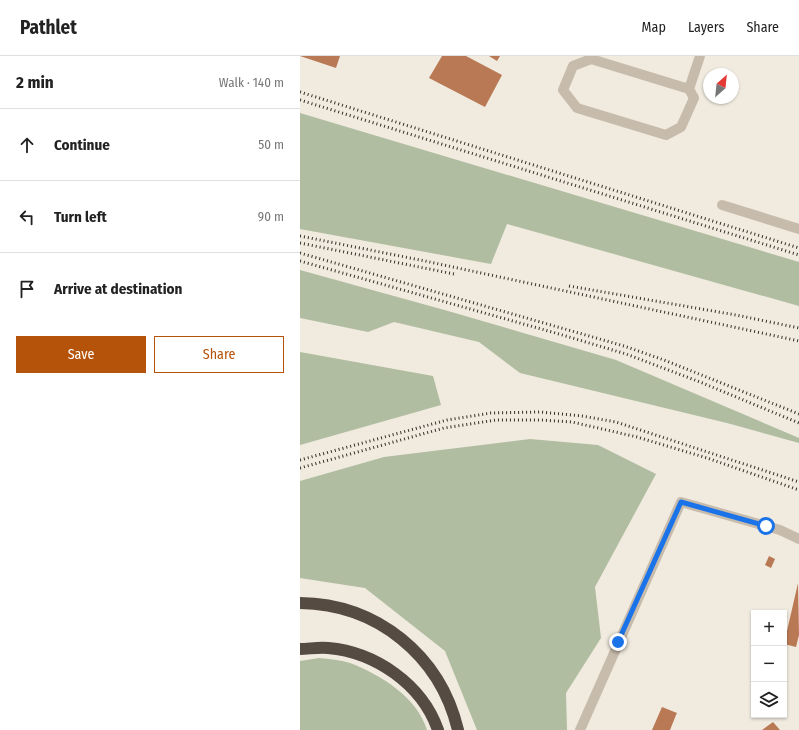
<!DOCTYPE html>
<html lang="en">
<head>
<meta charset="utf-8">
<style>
  body { margin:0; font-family:"Fira Sans Condensed",sans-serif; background:#f2f2f2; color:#222 }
  .controls { position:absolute; right:12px; bottom:12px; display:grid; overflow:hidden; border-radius:0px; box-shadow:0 1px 3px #0004 }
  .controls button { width:36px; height:36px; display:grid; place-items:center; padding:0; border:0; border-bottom:1px solid #e0e0e0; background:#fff; color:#222; font:20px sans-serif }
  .compass { position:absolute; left:403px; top:12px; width:36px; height:36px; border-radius:50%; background:#fff; box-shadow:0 1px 3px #0004; rotate:27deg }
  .stop { position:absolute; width:12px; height:12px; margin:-9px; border:3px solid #1a73e8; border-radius:50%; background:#fff }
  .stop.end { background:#1a73e8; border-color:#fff; box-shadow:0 1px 4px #0008 }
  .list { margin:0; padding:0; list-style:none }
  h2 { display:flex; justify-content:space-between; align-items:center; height:52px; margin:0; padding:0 16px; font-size:17px }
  h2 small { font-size:13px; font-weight:400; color:#767676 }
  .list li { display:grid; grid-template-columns:26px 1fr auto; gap:12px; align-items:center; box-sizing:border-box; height:72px; padding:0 16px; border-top:1px solid #e0e0e0 }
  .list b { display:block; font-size:15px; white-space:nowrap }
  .list em { font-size:13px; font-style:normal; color:#767676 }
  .actions { display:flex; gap:8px; padding:12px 16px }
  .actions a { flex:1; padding:9px 0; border:1px solid #b45309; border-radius:0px; text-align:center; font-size:14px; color:#b45309 }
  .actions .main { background:#b45309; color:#fff }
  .icon { flex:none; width:22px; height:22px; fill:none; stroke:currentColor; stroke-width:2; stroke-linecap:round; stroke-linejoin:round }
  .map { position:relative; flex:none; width:499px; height:674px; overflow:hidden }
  header { display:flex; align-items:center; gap:24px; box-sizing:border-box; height:56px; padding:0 20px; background:#fff; border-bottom:1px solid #e0e0e0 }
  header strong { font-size:19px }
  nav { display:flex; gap:22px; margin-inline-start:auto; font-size:14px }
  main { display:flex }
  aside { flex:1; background:#fff }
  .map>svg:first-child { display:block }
  .green { fill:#b0bda0 }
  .building { fill:#b87954 }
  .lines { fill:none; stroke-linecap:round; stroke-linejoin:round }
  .minor { stroke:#c7bbac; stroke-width:10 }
  .highway { stroke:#564b42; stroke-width:12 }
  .rail { stroke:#362f2a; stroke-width:3; stroke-dasharray:1 3; stroke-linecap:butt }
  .route { stroke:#1a73e8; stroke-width:5 }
</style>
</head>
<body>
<header>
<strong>Pathlet</strong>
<nav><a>Map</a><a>Layers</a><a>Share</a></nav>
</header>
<main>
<aside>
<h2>2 min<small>Walk · 140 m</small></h2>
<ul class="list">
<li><svg class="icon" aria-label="ahead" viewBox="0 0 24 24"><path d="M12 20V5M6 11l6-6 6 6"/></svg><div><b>Continue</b></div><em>50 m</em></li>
<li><svg class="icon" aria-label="left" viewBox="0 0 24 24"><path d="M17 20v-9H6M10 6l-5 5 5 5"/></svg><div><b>Turn left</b></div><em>90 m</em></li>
<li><svg class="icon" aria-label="arrive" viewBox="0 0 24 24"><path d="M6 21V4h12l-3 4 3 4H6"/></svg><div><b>Arrive at destination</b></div></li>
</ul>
<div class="actions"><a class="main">Save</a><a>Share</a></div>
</aside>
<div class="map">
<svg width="499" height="674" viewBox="0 0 499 674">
  <rect width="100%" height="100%" fill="#f0eadf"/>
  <g class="green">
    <path d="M0 57 499 206V250L207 168 191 208 0 173Z"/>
    <path d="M0 214 148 255 316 304 499 382V387L427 367 220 317 179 286 94 266 68 276 0 262Z"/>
    <path d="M0 296 133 320 141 349 0 389Z"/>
    <path d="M230 383 298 389 356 418 295 531 301 582 266 637 267 674H177L145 595 65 532 0 522V425L84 401Z"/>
    <path d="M19 602C29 603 40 604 50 607 81 619 117 641 127 674H0V605Z"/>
  </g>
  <g class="building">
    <path d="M0 0H40L36 12Z"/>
    <path d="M142 0H166L202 19 185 51 129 22Z"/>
    <path d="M189 0H200L197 5Z"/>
    <path d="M469 500 475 503 471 512 465 509Z"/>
    <path d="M498 527 499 579 496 591 484 588Z"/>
    <path d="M362 651 377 657 376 659 370 674H352Z"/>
    <path d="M473 666 480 674H462Z"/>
  </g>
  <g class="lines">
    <g class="minor">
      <path d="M389 33 394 42 381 71 366 79 277 52 263 34 273 10 291 3 389 33 400 0"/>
      <path d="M422 149 499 173"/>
      <path d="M280 674 381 446 480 474 499 483"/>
    </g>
    <g class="highway">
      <path d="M0 547C77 548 140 599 158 674"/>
      <path d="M0 593C9 593 18 591 28 592 75 596 122 628 138 674"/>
    </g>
    <g class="rail">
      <path d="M0 36 499 192"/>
      <path d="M0 44 499 199"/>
      <path d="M0 180 125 205 499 285"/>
      <path d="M0 187 154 218"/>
      <path d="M0 197 324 290 364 304 499 358"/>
      <path d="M0 205 259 278 326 298 400 326 499 367"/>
      <path d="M269 230 436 259 499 272"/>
      <path d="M0 404 147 364 191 357 240 356 282 360 316 366 499 426"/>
      <path d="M0 412 144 372 196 364H241L272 366 337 381 407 402 499 434"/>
    </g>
  </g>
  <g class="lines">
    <path class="route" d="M318 586 381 446 466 470"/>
  </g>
</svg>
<div class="controls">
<button>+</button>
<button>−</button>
<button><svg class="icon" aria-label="layers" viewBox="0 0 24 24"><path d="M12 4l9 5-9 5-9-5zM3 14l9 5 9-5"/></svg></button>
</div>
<svg class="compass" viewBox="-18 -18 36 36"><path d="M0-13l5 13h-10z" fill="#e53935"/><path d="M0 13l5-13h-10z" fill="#767676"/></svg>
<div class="stop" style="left:466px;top:470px"></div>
<div class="stop end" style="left:318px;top:586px"></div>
</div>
</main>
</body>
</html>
